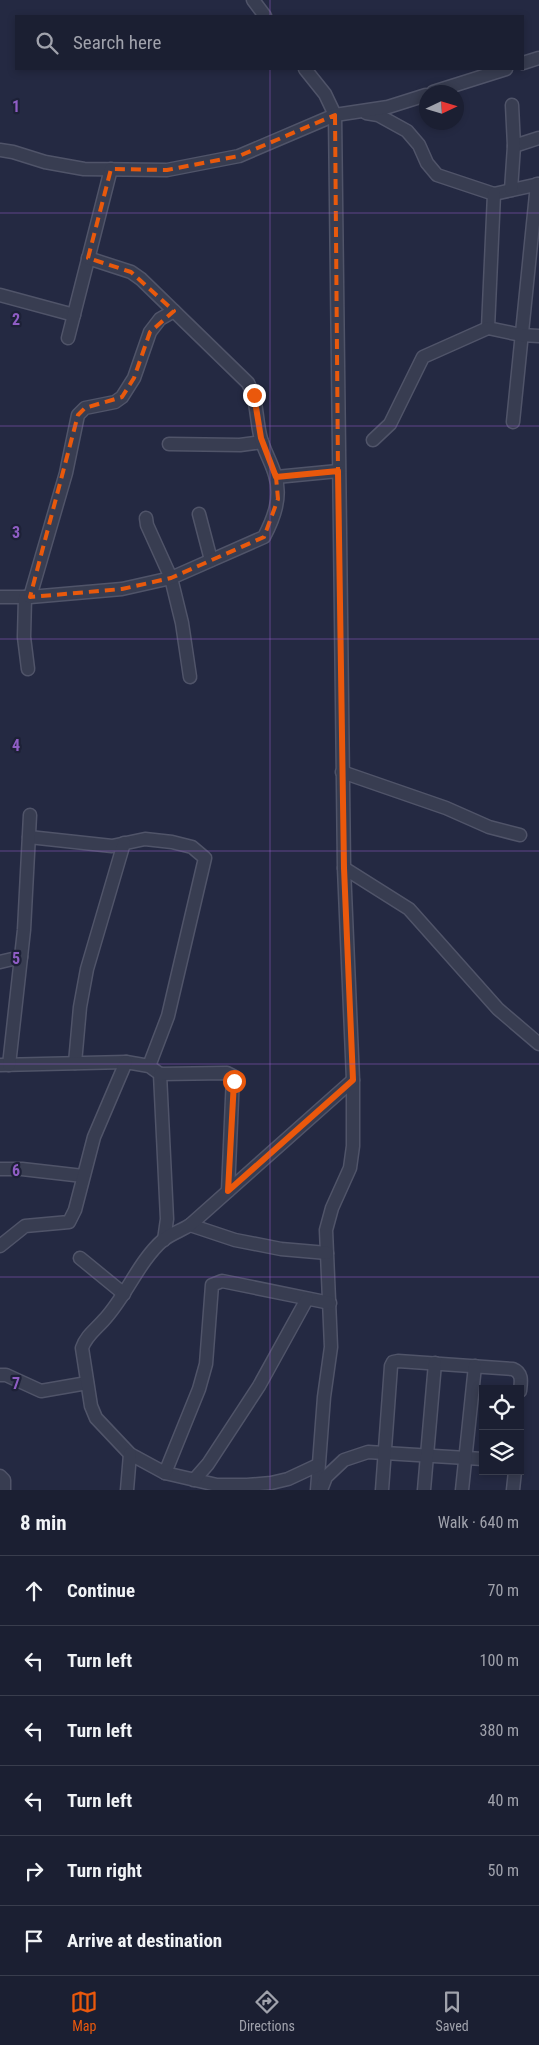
<!DOCTYPE html>
<html lang="en">
<head>
<meta charset="utf-8">
<style>
  body { margin:0; font-family:"Roboto Condensed",sans-serif; background:#282c3e; color:#f1f3f6 }
  .controls { position:absolute; right:15px; bottom:15px; display:grid; overflow:hidden; border-radius:0px; box-shadow:0 2px 8px #0003 }
  .controls button { width:45px; height:45px; display:grid; place-items:center; padding:0; border:0; border-bottom:1px solid #393d4d; background:#1b1f32; color:#f1f3f6; font:25px sans-serif }
  .compass { position:absolute; left:419px; top:85px; width:45px; height:45px; border-radius:50%; background:#1b1f32; box-shadow:0 2px 8px #0003; rotate:86deg }
  .stop { position:absolute; width:15px; height:15px; margin:-11px; border:4px solid #ea580c; border-radius:50%; background:#fff }
  .stop.end { background:#ea580c; border-color:#fff; box-shadow:0 1px 5px #0008 }
  .list { margin:0; padding:0; list-style:none }
  h2 { display:flex; justify-content:space-between; align-items:center; height:65px; margin:0; padding:0 20px; font-size:21px }
  h2 small { font-size:16px; font-weight:400; color:#a0a2ac }
  .list li { display:grid; grid-template-columns:32px 1fr auto; gap:15px; align-items:center; box-sizing:border-box; height:70px; padding:0 20px; border-top:1px solid #393d4d }
  .list b { display:block; font-size:19px; white-space:nowrap }
  .list em { font-size:16px; font-style:normal; color:#a0a2ac }
  .icon { flex:none; width:28px; height:28px; fill:none; stroke:currentColor; stroke-width:2; stroke-linecap:round; stroke-linejoin:round }
  .map { position:relative; flex:none; width:539px; height:1490px; overflow:hidden }
  .search { position:absolute; background:#1b1f32; box-shadow:0 2px 8px #0003; left:15px; right:15px; top:15px; height:55px; display:flex; align-items:center; gap:12px; box-sizing:border-box; padding:0 18px; border-radius:0px; color:#a0a2ac; font-size:19px }
  .sheet { height:485px; background:#1b1f32 }
  nav { display:flex; justify-content:space-around; align-items:center; box-sizing:border-box; height:70px; border-top:1px solid #393d4d; background:#1b1f32; font-size:14px; color:#a0a2ac }
  nav a { display:grid; justify-items:center; gap:2px }
  nav .on { color:#ea580c }
  .map>svg:first-child { display:block }
  .lines { fill:none; stroke-linecap:round; stroke-linejoin:round }
  .minor-casing { stroke:#505469; stroke-width:15 }
  .minor { stroke:#383d51; stroke-width:12 }
  .route { stroke:#ea580c; stroke-width:6 }
  .marked { fill:none; stroke:#e8590c; stroke-width:4; stroke-dasharray:10 6; stroke-linejoin:round }
  .grid { fill:none; stroke:#8f5dc4; stroke-width:1; stroke-opacity:0.55 }
  .grid-label { font-size:16px; text-anchor:middle; font-weight:bold; fill:#8f5dc4; stroke:#1d2137; stroke-width:4.5; stroke-linejoin:round; paint-order:stroke }
</style>
</head>
<body>
<div class="map">
<svg width="539" height="1490" viewBox="0 0 539 1490">
  <rect width="100%" height="100%" fill="#242942"/>
  <g class="lines">
    <defs>
      <g id="minor">
        <path d="M253 0 265 16"/>
        <path d="M523 63 539 58"/>
        <path d="M305 69 325 94 335 115 344 868 353 1080V1146L350 1168 332 1208 326 1230 331 1347 324 1397 317 1490"/>
        <path d="M433 92 506 69"/>
        <path d="M366 113 378 115 407 131 419 145 427 163 437 175 494 194 539 184"/>
        <path d="M514 146 539 138"/>
        <path d="M0 150 13 152 45 162 84 169 167 170 239 156 335 115 388 107 426 95"/>
        <path d="M511 190 514 146 512 105"/>
        <path d="M0 295 74 315"/>
        <path d="M488 328 494 194"/>
        <path d="M68 338 111 169"/>
        <path d="M513 422 537 184"/>
        <path d="M373 440 390 424 423 357 488 328 521 335 539 336"/>
        <path d="M169 444 240 445 262 442"/>
        <path d="M276 477 338 471"/>
        <path d="M199 514 211 560"/>
        <path d="M146 518 147 525 171 578 182 623 190 677"/>
        <path d="M0 597H30L122 589 171 578 264 537C274 518 282 497 275 475 271 461 263 449 260 435 256 417 257 399 248 383L141 279 131 272 88 258"/>
        <path d="M25 597 24 637 28 669"/>
        <path d="M30 597 66 473 78 415 85 408 115 402 122 397 134 378 150 332 160 319 174 311"/>
        <path d="M342 772 446 808 489 827 520 835"/>
        <path d="M29 837 112 846 145 839 172 842 192 847 205 858 168 1016 149 1066"/>
        <path d="M344 868 409 909 498 1009 539 1044"/>
        <path d="M0 962 21 957"/>
        <path d="M75 1063 80 1007 87 969 124 843"/>
        <path d="M0 1065 126 1062 149 1066 160 1074 167 1219 164 1240"/>
        <path d="M9 1065 24 930 30 815"/>
        <path d="M160 1074 227 1073 233 1076 228 1191"/>
        <path d="M0 1169H22L83 1176"/>
        <path d="M190 1225 235 1240 281 1249 327 1253"/>
        <path d="M0 1246 25 1226 69 1222 75 1210 94 1137 126 1062"/>
        <path d="M80 1258 124 1294"/>
        <path d="M0 1375H6L41 1391 87 1383"/>
        <path d="M318 1465 288 1479 271 1483 247 1485H217L165 1473 130 1454 96 1418 91 1406 82 1348C86 1336 95 1330 103 1321 126 1297 138 1262 163 1240 171 1234 182 1230 190 1225L353 1080"/>
        <path d="M165 1473 199 1389 206 1364 212 1285 222 1281 330 1303"/>
        <path d="M0 1476 4 1480V1490"/>
        <path d="M194 1480 208 1464 259 1386 307 1299"/>
        <path d="M127 1490 130 1454"/>
        <path d="M321 1490 326 1477 344 1460 368 1452 483 1459"/>
        <path d="M382 1490 391 1366 393 1362 398 1361 513 1369C523 1373 521 1382 520 1391"/>
        <path d="M424 1490 435 1363"/>
        <path d="M462 1490 475 1366"/>
        <path d="M513 1490 515 1471"/>
      </g>
    </defs>
    <use href="#minor" class="minor-casing"/>
    <use href="#minor" class="minor"/>
  </g>
  <g class="lines">
    <path class="route" d="M234 1081 228 1191 353 1080 344 868 338 471 276 477 261 438 254 395"/>
  </g>
  <path class="marked" d="M335 115 338 471 276 477 278 499 264 537 171 578 122 589 30 597 78 415 85 408 122 397 134 378 150 332 174 311 131 272 88 258 111 169 167 170 239 156Z"/>
  <path class="grid" d="M270 0V16M270 69V1490M0 213H539M0 426H539M0 639H539M0 851H539M0 1064H539M0 1277H539"/>
  <g class="grid-label">
    <text x="16" y="112">1</text>
    <text x="16" y="325">2</text>
    <text x="16" y="538">3</text>
    <text x="16" y="751">4</text>
    <text x="16" y="964">5</text>
    <text x="16" y="1176">6</text>
    <text x="16" y="1389">7</text>
  </g>
</svg>
<div class="controls">
<button><svg class="icon" aria-label="locate" viewBox="0 0 24 24"><circle cx="12" cy="12" r="6"/><path d="M12 2v4M12 18v4M2 12h4M18 12h4"/></svg></button>
<button><svg class="icon" aria-label="layers" viewBox="0 0 24 24"><path d="M12 4l9 5-9 5-9-5zM3 14l9 5 9-5"/></svg></button>
</div>
<svg class="compass" viewBox="-18 -18 36 36"><path d="M0-13l5 13h-10z" fill="#e53935"/><path d="M0 13l5-13h-10z" fill="#a0a2ac"/></svg>
<div class="stop" style="left:234px;top:1081px"></div>
<div class="stop end" style="left:254px;top:395px"></div>
<div class="search"><svg class="icon" aria-label="search" viewBox="0 0 24 24"><circle cx="10" cy="10" r="6"/><path d="M15 15l6 6"/></svg>Search here</div>
</div>
<section class="sheet">
<h2>8 min<small>Walk · 640 m</small></h2>
<ul class="list">
<li><svg class="icon" aria-label="ahead" viewBox="0 0 24 24"><path d="M12 20V5M6 11l6-6 6 6"/></svg><div><b>Continue</b></div><em>70 m</em></li>
<li><svg class="icon" aria-label="left" viewBox="0 0 24 24"><path d="M17 20v-9H6M10 6l-5 5 5 5"/></svg><div><b>Turn left</b></div><em>100 m</em></li>
<li><svg class="icon" aria-label="left" viewBox="0 0 24 24"><path d="M17 20v-9H6M10 6l-5 5 5 5"/></svg><div><b>Turn left</b></div><em>380 m</em></li>
<li><svg class="icon" aria-label="left" viewBox="0 0 24 24"><path d="M17 20v-9H6M10 6l-5 5 5 5"/></svg><div><b>Turn left</b></div><em>40 m</em></li>
<li><svg class="icon" aria-label="right" viewBox="0 0 24 24"><path d="M7 20v-9h11M14 6l5 5-5 5"/></svg><div><b>Turn right</b></div><em>50 m</em></li>
<li><svg class="icon" aria-label="arrive" viewBox="0 0 24 24"><path d="M6 21V4h12l-3 4 3 4H6"/></svg><div><b>Arrive at destination</b></div></li>
</ul>
</section>
<nav>
<a class="on"><svg class="icon" aria-label="map" viewBox="0 0 24 24"><path d="M3 6l6-2 6 2 6-2v14l-6 2-6-2-6 2zM9 4v14M15 6v14"/></svg>Map</a>
<a><svg class="icon" aria-label="directions" viewBox="0 0 24 24"><path d="M12 3l9 9-9 9-9-9zM9 14v-3h6M13 9l2 2-2 2"/></svg>Directions</a>
<a><svg class="icon" aria-label="saved" viewBox="0 0 24 24"><path d="M7 4h10v16l-5-4-5 4z"/></svg>Saved</a>
</nav>
</body>
</html>
